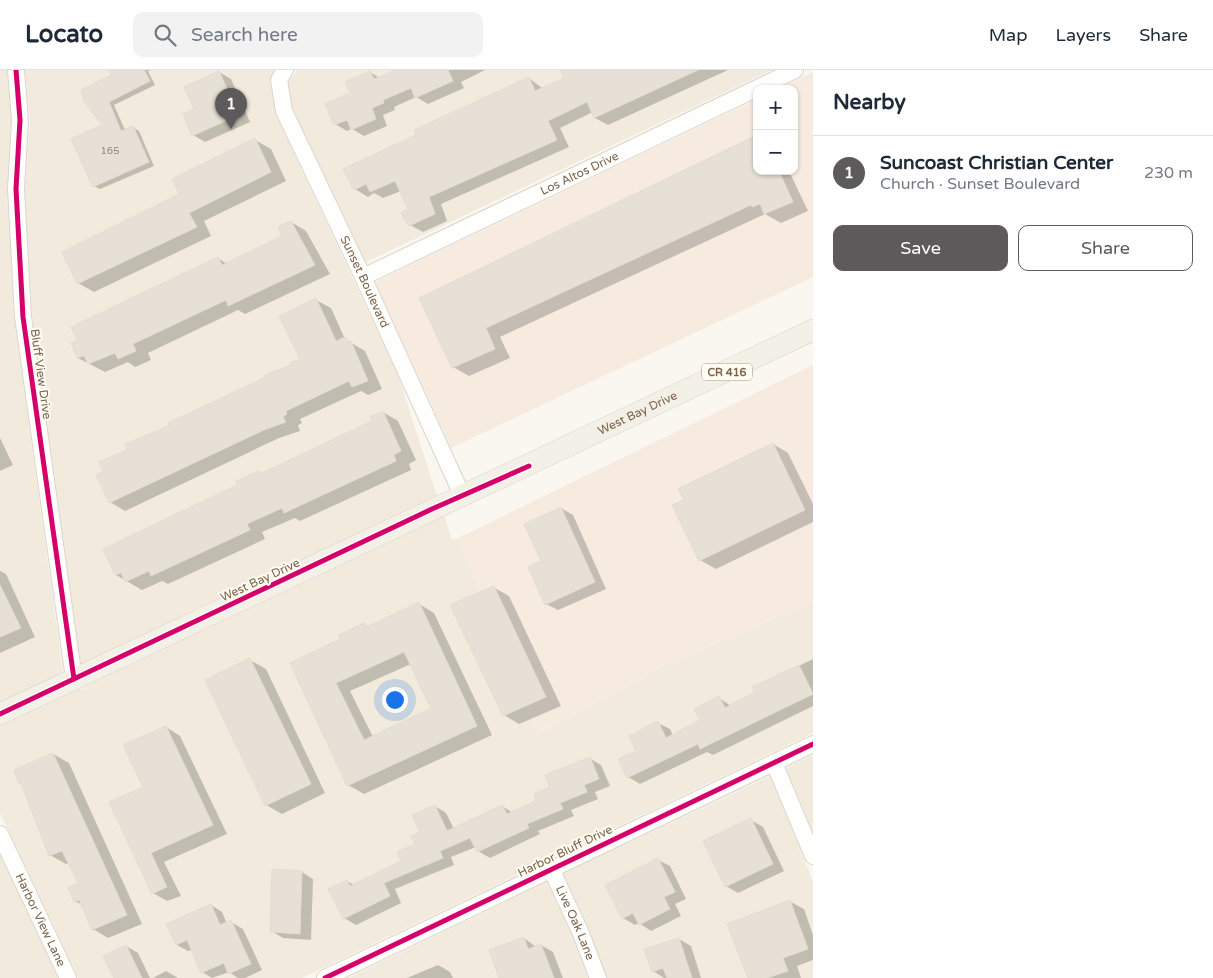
<!DOCTYPE html>
<html lang="en">
<head>
<meta charset="utf-8">
<style>
  body { margin:0; font-family:"Varela Round",sans-serif; background:#f2f2f3; color:#1f2937 }
  .controls { position:absolute; right:15px; top:15px; display:grid; overflow:hidden; border-radius:10px; box-shadow:0 1px 4px #0004 }
  .controls button { width:45px; height:45px; display:grid; place-items:center; padding:0; border:0; border-bottom:1px solid #e0e1e3; background:#fff; color:#1f2937; font:25px sans-serif }
  .you { position:absolute; left:394px; top:629px; width:18px; height:18px; margin:-12px; border:4px solid #fff; border-radius:50%; background:#1a73e8; box-shadow:0 0 0 8px #1a73e833 }
  .badge { display:grid; place-items:center; width:32px; height:32px; border-radius:50%; background:#5c5a5a; color:#fff; font-size:16px; font-weight:700 }
  .pin { position:absolute; translate:-50% -41px; filter:drop-shadow(0 1px 2px #0008) }
  .pin::after { content:''; position:absolute; top:26px; width:18px; height:15px; background:inherit; clip-path:polygon(0 0,100% 0,50% 100%) }
  .list { margin:0; padding:0; list-style:none }
  h2 { display:flex; justify-content:space-between; align-items:center; height:65px; margin:0; padding:0 20px; font-size:21px }
  h2 small { font-size:16px; font-weight:400; color:#747a83 }
  .list li { display:grid; grid-template-columns:32px 1fr auto; gap:15px; align-items:center; box-sizing:border-box; height:75px; padding:0 20px; border-top:1px solid #e0e1e3 }
  .list b { display:block; font-size:19px; white-space:nowrap }
  .list p { margin:0; font-size:16px; white-space:nowrap; color:#747a83 }
  .list em { font-size:16px; font-style:normal; color:#747a83 }
  .actions { display:flex; gap:10px; padding:15px 20px }
  .actions a { flex:1; padding:11px 0; border:1px solid #5c5a5a; border-radius:10px; text-align:center; font-size:18px; color:#5c5a5a }
  .actions .main { background:#5c5a5a; color:#fff }
  .icon { flex:none; width:28px; height:28px; fill:none; stroke:currentColor; stroke-width:2; stroke-linecap:round; stroke-linejoin:round }
  .map { position:relative; flex:none; width:813px; height:908px; overflow:hidden }
  header { display:flex; align-items:center; gap:30px; box-sizing:border-box; height:70px; padding:0 25px; background:#fff; border-bottom:1px solid #e0e1e3 }
  header strong { font-size:24px }
  nav { display:flex; gap:28px; margin-inline-start:auto; font-size:18px }
  .search { width:350px; height:45px; background:#f2f2f3; display:flex; align-items:center; gap:12px; box-sizing:border-box; padding:0 18px; border-radius:10px; color:#747a83; font-size:19px }
  main { display:flex }
  aside { flex:1; background:#fff }
  .map>svg:first-child { display:block }
  .residential { fill:#f2ebdd }
  .commercial { fill:#f7ebe0 }
  .shadow { fill:#0003; fill-rule:evenodd }
  .building { fill:#e6e0d6; stroke:#e3dcd1; fill-rule:evenodd }
  .lines { fill:none; stroke-linecap:round; stroke-linejoin:round }
  .minor-casing { stroke:#d9d4cd; stroke-width:18 }
  .major-casing { stroke:#dad3cb; stroke-width:22 }
  .minor { stroke:#fefefd; stroke-width:16 }
  .major { stroke:#f3f0e7; stroke-width:21 }
  .cycleway-casing { stroke:#fffcf3; stroke-width:8 }
  .cycleway { stroke:#d6006c; stroke-width:5 }
  .labels { text-anchor:middle; stroke-width:4; stroke-linejoin:round; paint-order:stroke }
  .number-label { font-size:10px; fill:#988471 }
  .shield { fill:#fffcf3; stroke:#a3917e; stroke-width:1 }
  .shield-label { font-size:11px; font-weight:bold; fill:#7b634c }
  .street-label { font-size:12px; fill:#7b634c; stroke:#fffcf3 }
</style>
</head>
<body>
<header>
<strong>Locato</strong>
<div class="search"><svg class="icon" aria-label="search" viewBox="0 0 24 24"><circle cx="10" cy="10" r="6"/><path d="M15 15l6 6"/></svg>Search here</div>
<nav><a>Map</a><a>Layers</a><a>Share</a></nav>
</header>
<main>
<div class="map">
<svg width="813" height="908" viewBox="0 0 813 908">
  <rect width="100%" height="100%" fill="#f9f7ef"/>
  <g class="residential">
    <path d="M0 0H7L11 49 7 119 14 247 63 603 0 633Z"/>
    <path d="M25 0H274L270 11 276 45 398 305 437 426 81 595 32 247 25 120 30 50Z"/>
    <path d="M297 0H772L366 192 292 39 288 13Z"/>
    <path d="M444 445 452 470 458 468 537 665 661 597 813 532V663L302 908H78L0 743V655L76 619H84L83 616Z"/>
    <path d="M813 685V762L786 698Z"/>
    <path d="M770 706 813 812V908H607L588 858 563 804Z"/>
    <path d="M0 784 58 908H0Z"/>
    <path d="M547 812 572 864 588 908H348Z"/>
  </g>
  <g class="commercial">
    <path d="M813 2V207L451 378 375 212 757 29V101H794V19H778Z"/>
    <path d="M813 295V532L661 597 536 665 458 468Z"/>
  </g>
  <g class="shadow">
    <path d="M110 0H151L148 1 155 15 114 35 125 60 132 57 139 61 154 96 100 119 94 116 112 5Z"/>
    <path d="M399 0H485L461 12 464 18 428 34 416 27 394 37 395 40 383 45 387 56 364 66 352 59 347 61 335 54 352 23 370 2 380 8Z"/>
    <path d="M562 0H728L608 55 595 48 593 42 560 58 569 77 441 134 447 151 423 162 410 155V140L401 121 383 128 374 123 368 127 355 119 418 65 529 8 543 19 566 8Z"/>
    <path d="M219 2 231 9 250 52 205 72 193 65 196 39Z"/>
    <path d="M255 70 271 79 286 111 204 151 211 166 94 222 78 213 181 125Z"/>
    <path d="M757 101H789L808 141 781 153 765 144 500 267 510 288 469 306 453 297 421 228Z"/>
    <path d="M291 152 306 161 330 204 245 244 238 240 148 283 151 290 135 297 128 292 105 302 78 288 218 188 227 194 283 167Z"/>
    <path d="M316 230 331 238 345 269 365 281 382 319 368 325 361 321 300 349 302 353 298 355 300 361 279 368 125 441 110 432 105 402 128 380 171 356 301 290Z"/>
    <path d="M383 342 398 351 416 390 409 394 411 400 300 451 295 448 262 462 265 469 168 514 162 511 142 520 116 505 259 403 262 405 373 352Z"/>
    <path d="M0 368 13 395 0 401Z"/>
    <path d="M773 374 788 383 813 434V452L716 499 700 490 685 430Z"/>
    <path d="M561 438 573 445 606 519 558 540 546 534 542 492Z"/>
    <path d="M0 501 6 504 35 567 0 583Z"/>
    <path d="M493 517 509 526 561 636 519 654 504 645Z"/>
    <path d="M419 534 434 543 492 665 364 724 348 715 292 594 342 570 364 555 369 557ZM411 594 432 639 373 667 350 621Z"/>
    <path d="M813 589V636L713 685 707 682 640 714 628 707 638 681 658 653 670 659 673 666 702 651 719 628 731 636 757 623 754 618Z"/>
    <path d="M250 590 266 599 325 723 282 744 266 735Z"/>
    <path d="M166 657 180 666 227 764 164 792 181 826 167 831 153 823 144 718Z"/>
    <path d="M53 684 69 693 142 854 108 868 93 859 82 835 75 831 80 814 69 793 66 794 50 785 23 715 20 713Z"/>
    <path d="M589 688 601 695 610 716 595 722 598 729 571 740 574 746 538 761 540 764 490 788 478 781 476 777 451 787 454 795 395 819 401 833 356 855 344 848 330 819 347 811 354 815 402 791 416 775 435 736 446 743 454 759 502 736 513 743 538 731Z"/>
    <path d="M751 750 763 757 784 801 738 823 726 816 705 772Z"/>
    <path d="M658 790 670 796 686 829 675 834 681 846 651 861 639 853 635 855 623 848Z"/>
    <path d="M302 802 313 809 311 870 283 868 271 861Z"/>
    <path d="M789 831 804 839 813 865V890L797 896 801 908H749Z"/>
    <path d="M211 835 222 842 227 854 231 852 243 859 262 900 245 908H238L229 902 212 908 202 902 192 880 188 881 177 875Z"/>
    <path d="M524 868 536 877 541 875 553 882 563 908H501Z"/>
    <path d="M679 869 691 876 701 908H664L653 901Z"/>
    <path d="M126 876 138 883 150 908H116Z"/>
    <path d="M438 895 450 902 453 908H407Z"/>
    <path d="M166 901 178 908H153Z"/>
  </g>
  <g class="building">
    <path d="M109 0H144L150 11 109 32 121 61 133 56 149 92 93 117 71 69 102 55 84 31 81 20 111 5Z"/>
    <path d="M395 0H448L453 11 415 28 411 18 383 30 384 33 372 38 376 49 351 60 347 50 334 55 325 34 350 23 345 12 370 1 374 9Z"/>
    <path d="M560 0H698L594 48 587 32 548 51 557 70 429 127 435 144 409 156 401 143 408 139 395 111 370 122 366 114 354 120 343 99 416 65 414 60 529 7 535 21 564 8Z"/>
    <path d="M219 1 239 45 192 66 183 44 194 39 184 17Z"/>
    <path d="M757 65V101H779L793 132 764 144 760 134 752 137 751 135 486 258 495 279 452 298 419 228Z"/>
    <path d="M255 68 271 102 189 143 197 157 77 214 62 182 179 124 172 109Z"/>
    <path d="M291 151 315 195 228 236 226 230 133 274 136 281 118 289 115 283 88 294 84 286 77 288 71 273 77 270 71 257 218 187 222 195 282 166 278 157Z"/>
    <path d="M316 228 336 271 345 267 348 272 351 271 368 311 352 317 349 311 286 341 287 344 283 347 286 352 264 360 109 433 96 405 103 402 99 392 127 380 125 374 169 356 168 353 266 307 265 305 291 295 290 293 300 289 279 246Z"/>
    <path d="M383 341 401 381 394 385 396 391 284 443 282 438 247 454 250 460 151 506 149 501 125 512 121 503 115 505 103 479 237 415 236 411 259 401 260 404 372 351 370 347Z"/>
    <path d="M773 373 805 440 699 491 672 435 684 430 678 419Z"/>
    <path d="M561 437 595 512 545 535 528 497 541 491 524 454Z"/>
    <path d="M0 515 21 558 0 567Z"/>
    <path d="M494 516 546 627 503 646 450 535Z"/>
    <path d="M419 532 477 656 347 716 290 593 340 569 339 565 364 553 367 557ZM404 582 431 638 364 670 336 613Z"/>
    <path d="M250 588 311 714 265 736 205 610Z"/>
    <path d="M799 595 813 624 700 679 698 674 627 708 618 689 636 681 629 666 658 651 666 668 700 650 694 639 719 626 725 638 755 622 752 617Z"/>
    <path d="M166 656 213 755 151 783 167 817 152 824 109 732 143 717 123 675Z"/>
    <path d="M53 683 127 845 92 860 79 830 74 832 68 818 78 813 62 781 49 786 21 713 19 714 14 700Z"/>
    <path d="M590 687 599 709 584 715 587 722 560 733 563 739 527 754 529 758 477 782 470 768 440 781 443 788 384 813 390 826 343 849 328 819 347 810 350 816 401 791 397 782 415 774 411 766 420 762 412 745 435 735 447 761 502 735 507 744 536 731 534 724 550 717 545 705Z"/>
    <path d="M751 748 773 794 725 817 703 771Z"/>
    <path d="M658 788 675 822 664 827 670 839 639 855 633 843 622 849 605 815Z"/>
    <path d="M272 799 302 801 300 864 270 862Z"/>
    <path d="M790 830 808 879 783 888 788 901 767 908H748L727 854Z"/>
    <path d="M211 834 220 855 231 850 251 894 228 904 224 893 201 903 187 870 176 875 166 854Z"/>
    <path d="M524 867 528 879 541 874 554 908H499L489 880Z"/>
    <path d="M679 868 692 908H667L663 898 652 902 644 879Z"/>
    <path d="M126 875 142 908H114L103 886Z"/>
  </g>
  <g class="lines">
    <defs>
      <g id="minor">
        <path d="M16 0 20 50 16 119 23 247 74 609"/>
        <path id="s1" d="M285 0 279 10 284 41 363 207 462 425"/>
        <path id="s2" d="M363 207 795 0"/>
        <path d="M774 693 813 786"/>
        <path id="s3" d="M0 764 68 908"/>
        <path id="s4" d="M551 799 580 861 598 908"/>
        <path d="M325 908 813 674"/>
      </g>
      <g id="major">
        <path id="s5" d="M0 644 813 260"/>
      </g>
    </defs>
    <use href="#minor" class="minor-casing"/>
    <use href="#major" class="major-casing"/>
    <use href="#minor" class="minor"/>
    <use href="#major" class="major"/>
    <defs>
      <g id="cycleway">
        <path d="M16 0 20 50 16 119 23 247 74 609"/>
        <path d="M0 644 432 439 529 396"/>
        <path d="M325 908 813 674"/>
      </g>
    </defs>
    <use href="#cycleway" class="cycleway-casing"/>
    <use href="#cycleway" class="cycleway"/>
  </g>
  <g class="labels">
    <g class="number-label">
      <text x="110" y="84">165</text>
    </g>
    <rect class="shield" x="702" y="293.5" width="50" height="17" rx="4"/>
    <g class="shield-label">
      <text x="727" y="306">CR 416</text>
    </g>
    <g class="street-label">
      <text dy="4" stroke="none"><textPath href="#s2" startOffset="240">Los Altos Drive</textPath></text>
      <text dy="4" stroke="none"><textPath href="#s1" startOffset="232">Sunset Boulevard</textPath></text>
      <text transform="translate(41 304) rotate(82)" y="4">Bluff View Drive</text>
      <text dy="4" stroke="none"><textPath href="#s5" startOffset="705">West Bay Drive</textPath></text>
      <text transform="translate(260 510) rotate(-25)" y="4">West Bay Drive</text>
      <text transform="translate(565 781) rotate(-26)" y="4">Harbor Bluff Drive</text>
      <text dy="4" stroke="none"><textPath href="#s3" startOffset="95">Harbor View Lane</textPath></text>
      <text dy="4" stroke="none"><textPath href="#s4" startOffset="59">Live Oak Lane</textPath></text>
    </g>
  </g>
</svg>
<div class="controls">
<button>+</button>
<button>−</button>
</div>
<div class="you"></div>
<div class="pin badge" style="left:231px;top:59px">1</div>
</div>
<aside>
<h2>Nearby<small></small></h2>
<ul class="list">
<li><span class="badge">1</span><div><b>Suncoast Christian Center</b><p>Church · Sunset Boulevard</p></div><em>230 m</em></li>
</ul>
<div class="actions"><a class="main">Save</a><a>Share</a></div>
</aside>
</main>
</body>
</html>
